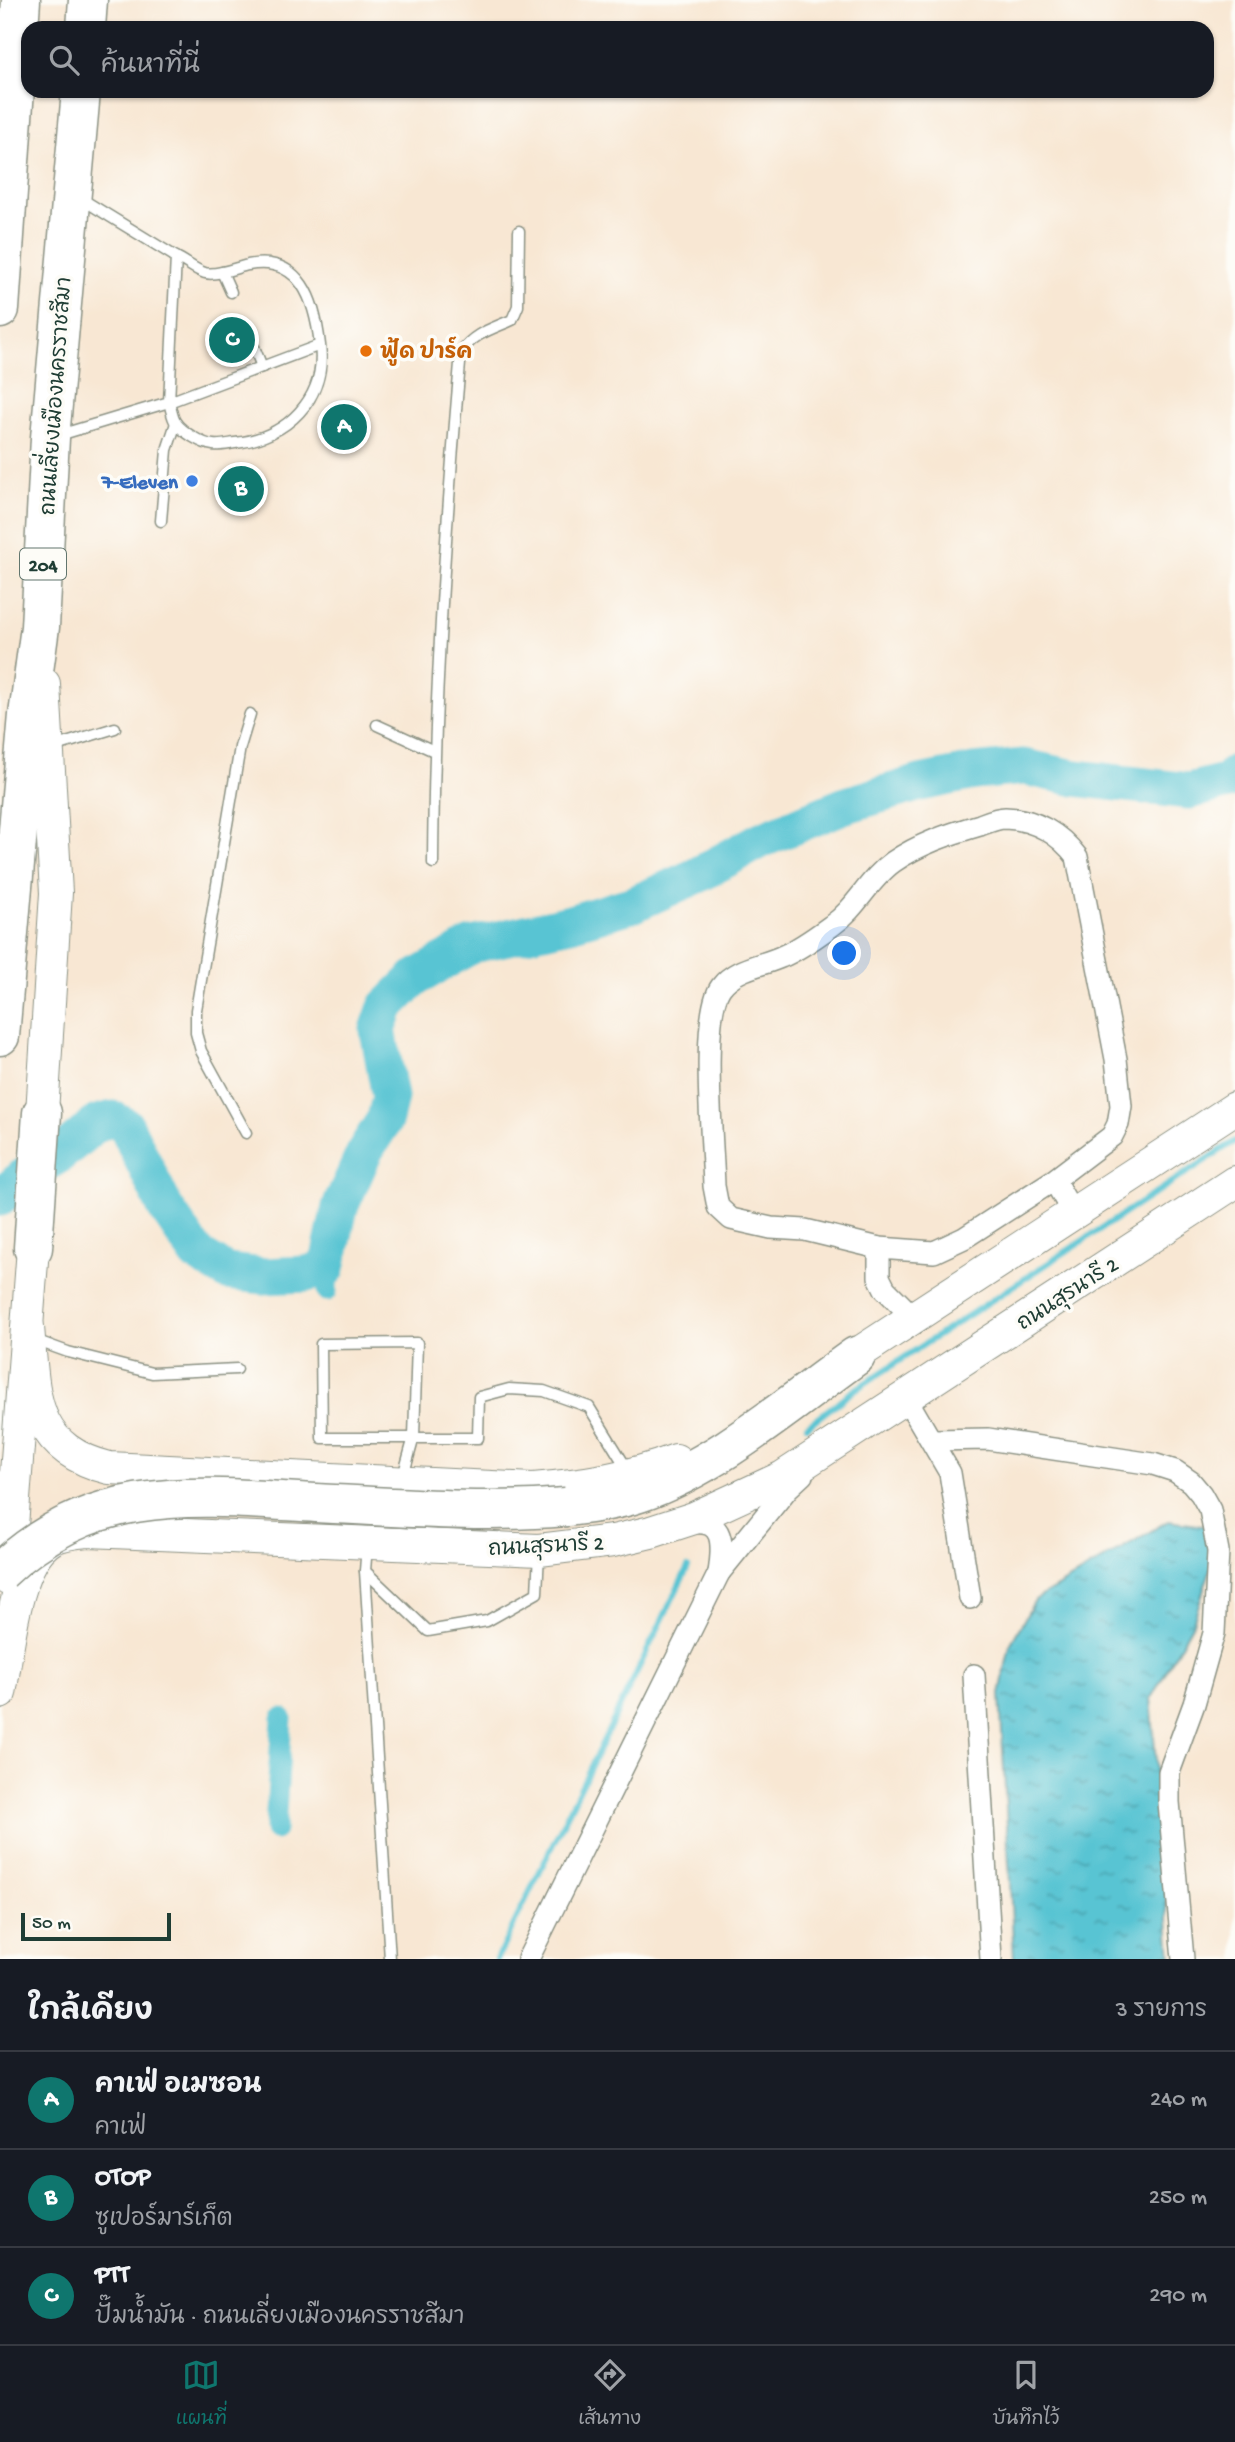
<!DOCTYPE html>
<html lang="th">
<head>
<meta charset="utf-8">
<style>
  body { margin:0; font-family:"Gochi Hand","Playpen Sans Thai",sans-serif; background:#20242c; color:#f1f3f6 }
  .scale { position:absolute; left:21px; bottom:18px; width:150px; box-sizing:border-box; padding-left:7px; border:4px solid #1f3d34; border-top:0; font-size:19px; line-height:24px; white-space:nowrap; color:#1f3d34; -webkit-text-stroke:5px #fdfcf7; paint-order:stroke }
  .you { position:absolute; left:845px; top:954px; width:24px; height:24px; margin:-18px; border:5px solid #fff; border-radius:50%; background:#1a73e8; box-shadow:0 0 0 10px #1a73e833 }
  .badge { display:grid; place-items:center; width:46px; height:46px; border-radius:50%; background:#0f766e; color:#fff; font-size:23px; font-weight:700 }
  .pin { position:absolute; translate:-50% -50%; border:4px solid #fff; box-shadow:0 2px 7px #0006 }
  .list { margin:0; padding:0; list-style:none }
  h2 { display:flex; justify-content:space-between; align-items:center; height:91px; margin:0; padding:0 28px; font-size:30px }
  h2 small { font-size:23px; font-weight:400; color:#9ea1a6 }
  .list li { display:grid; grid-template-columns:46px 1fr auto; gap:21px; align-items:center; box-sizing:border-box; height:98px; padding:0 28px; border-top:2px solid #363941 }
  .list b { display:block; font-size:26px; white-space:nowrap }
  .list p { margin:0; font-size:23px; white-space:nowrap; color:#9ea1a6 }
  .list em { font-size:23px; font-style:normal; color:#9ea1a6 }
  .icon { flex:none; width:38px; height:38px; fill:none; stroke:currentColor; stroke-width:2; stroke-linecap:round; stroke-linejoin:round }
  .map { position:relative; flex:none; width:1235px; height:1959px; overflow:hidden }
  .search { position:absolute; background:#171b24; box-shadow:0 2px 5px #0004; left:21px; right:21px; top:21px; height:77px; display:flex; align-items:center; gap:18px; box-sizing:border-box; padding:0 24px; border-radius:21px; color:#9ea1a6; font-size:26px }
  .sheet { height:385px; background:#171b24 }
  nav { display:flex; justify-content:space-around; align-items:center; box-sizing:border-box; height:98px; border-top:2px solid #363941; background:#171b24; font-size:19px; color:#9ea1a6 }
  nav a { display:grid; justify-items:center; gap:4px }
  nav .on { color:#0f766e }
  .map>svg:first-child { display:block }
  .water { fill:url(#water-ripples); stroke:#3c8084; stroke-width:2 }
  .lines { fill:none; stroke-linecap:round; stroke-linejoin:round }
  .stream { stroke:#58c4d3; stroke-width:6 }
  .canal { stroke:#58c4d3; stroke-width:21 }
  .river { stroke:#58c4d3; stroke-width:37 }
  .lane-casing { stroke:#8c9284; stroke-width:13 }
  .street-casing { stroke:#8c9284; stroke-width:24 }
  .secondary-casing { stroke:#8c9284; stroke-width:34 }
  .highway-casing { stroke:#8c9284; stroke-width:41 }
  .lane { stroke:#fff; stroke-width:10 }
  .street { stroke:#fff; stroke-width:21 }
  .secondary { stroke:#fff; stroke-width:32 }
  .highway { stroke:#fff; stroke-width:38 }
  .highway-bridge-casing { stroke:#8c9284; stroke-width:41; stroke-linecap:butt }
  .highway-bridge { stroke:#fff; stroke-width:38 }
  .food-dot { fill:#e8710a; stroke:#fdfcf7; stroke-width:2.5 }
  .shop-dot { fill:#3f7fe0; stroke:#fdfcf7; stroke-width:2.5 }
  .labels { text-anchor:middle; stroke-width:7; stroke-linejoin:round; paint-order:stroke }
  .shield { fill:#fdfcf7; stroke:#62766e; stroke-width:2 }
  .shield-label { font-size:19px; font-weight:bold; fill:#1f3d34 }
  .food-label { font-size:21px; font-weight:bold; fill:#c56008; stroke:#fdfcf7; text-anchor:start }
  .street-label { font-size:21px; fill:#1f3d34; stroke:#fdfcf7 }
  .shop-label { font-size:21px; font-weight:bold; fill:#366cbe; stroke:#fdfcf7; text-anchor:end }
</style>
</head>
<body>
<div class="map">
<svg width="1235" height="1959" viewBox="0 0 1235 1959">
  <defs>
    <pattern id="water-ripples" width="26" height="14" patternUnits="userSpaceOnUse" patternTransform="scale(1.75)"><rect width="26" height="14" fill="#58c4d3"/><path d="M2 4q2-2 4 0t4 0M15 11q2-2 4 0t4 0" fill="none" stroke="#48a0ac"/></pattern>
  </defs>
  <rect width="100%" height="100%" fill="#fdfcf7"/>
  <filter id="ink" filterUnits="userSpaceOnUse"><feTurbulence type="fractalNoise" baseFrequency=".0143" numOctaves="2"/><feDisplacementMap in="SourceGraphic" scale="14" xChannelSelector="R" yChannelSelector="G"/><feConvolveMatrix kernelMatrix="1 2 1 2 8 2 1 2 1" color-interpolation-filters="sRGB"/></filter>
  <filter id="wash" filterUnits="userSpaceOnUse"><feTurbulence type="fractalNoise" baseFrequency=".00686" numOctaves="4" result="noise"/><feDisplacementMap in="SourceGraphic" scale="28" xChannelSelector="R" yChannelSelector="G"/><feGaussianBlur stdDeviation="1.57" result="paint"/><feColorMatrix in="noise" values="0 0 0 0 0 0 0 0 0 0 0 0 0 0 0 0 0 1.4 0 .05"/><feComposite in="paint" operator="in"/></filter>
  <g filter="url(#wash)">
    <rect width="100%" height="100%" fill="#f8e7d3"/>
    <path class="water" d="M1168 1521 1204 1526 1213 1562 1192 1625 1151 1698 1171 1959H1014L1000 1694 1010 1645 1035 1600Z"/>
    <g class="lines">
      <g class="stream">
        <path d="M807 1426 853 1391 1235 1141"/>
        <path d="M497 1959 688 1567"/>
      </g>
      <g class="canal">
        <path d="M327 1291V1268"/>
        <path d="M275 1830 282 1718"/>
      </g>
      <path class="river" d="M0 1198 23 1177 58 1156 97 1123 113 1119 126 1126 165 1207 197 1254 227 1272 264 1276 306 1274 327 1268 340 1207 366 1149 385 1119 390 1097 378 1030 386 1007 414 979 472 945 570 923 634 904 696 876 761 840 843 806 920 783 974 772 1024 767 1075 778 1189 791 1228 781 1235 773"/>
    </g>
  </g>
  <g filter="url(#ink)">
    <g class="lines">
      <defs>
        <g id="lane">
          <path d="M176 257C185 261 195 270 205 273 217 276 235 268 248 265 301 255 315 301 320 345L169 402C171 408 172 418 176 423 183 432 202 444 213 445 220 446 228 444 235 443 286 438 327 399 320 345"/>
          <path d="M222 272 231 292"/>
          <path d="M254 347 262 367"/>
          <path d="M56 436 169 402 176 257 80 198"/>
          <path d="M161 521 167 450 176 423"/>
          <path d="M377 725 434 751"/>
          <path d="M50 748 115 728"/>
          <path d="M433 863C434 692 446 522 461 352 474 333 492 329 512 320L518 306 519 231"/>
          <path d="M246 1133 201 1051 196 1033V1010L240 747 250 714"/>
          <path d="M32 1339 68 1352 152 1373 237 1369"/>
          <path d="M402 1480 414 1437 417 1343 321 1344 322 1438H478L479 1397 509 1389 544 1391 589 1407 629 1472"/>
          <path d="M367 1545 365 1571 428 1631 487 1621 537 1593 539 1553"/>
          <path d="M365 1571 390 1959"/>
        </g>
        <g id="street">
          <path d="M1054 1180 964 1238 934 1252 879 1248 805 1230 771 1228 731 1219 718 1207 714 1186C713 1147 700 1015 721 987 735 968 761 966 781 957 798 950 816 937 831 926 857 908 868 880 893 862 919 844 949 834 980 825 988 822 997 818 1005 818 1035 819 1060 834 1077 857L1116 1059 1121 1106 1118 1124 1112 1136 1054 1180 1073 1213"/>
          <path d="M879 1248V1277L885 1289 913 1317"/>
          <path d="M906 1398 950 1473 970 1598"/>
          <path d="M933 1440 988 1439 1153 1464 1175 1471 1191 1482 1201 1494 1210 1510 1218 1551 1214 1633 1194 1704 1169 1772V1802L1183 1959"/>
          <path d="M687 1524C726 1516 723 1546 719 1573L788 1488 802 1475"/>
          <path d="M974 1675 991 1959"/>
          <path d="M528 1959 719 1573"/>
        </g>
        <g id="secondary">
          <path d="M42 1113 56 893 44 684"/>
          <path d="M28 1327C34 1395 30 1448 109 1468L533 1489C582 1485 629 1478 676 1460"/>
          <path d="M836 1368 1235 1108"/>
          <path d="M8 1579 33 1248"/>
          <path d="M0 1693C8 1652 14 1561 52 1539 63 1533 77 1532 89 1531L539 1550 613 1541 651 1532 694 1518 783 1477 1235 1182"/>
        </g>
        <g id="highway">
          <path d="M86 28 88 0"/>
          <path d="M0 309 21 0"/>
          <path d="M0 1036 28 715 40 627 50 438 81 91"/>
          <path d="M33 1248 42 1113"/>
          <path d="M566 1507C590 1504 615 1501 639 1493 716 1467 790 1403 856 1356"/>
        </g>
      </defs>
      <use href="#lane" class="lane-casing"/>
      <use href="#street" class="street-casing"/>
      <use href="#secondary" class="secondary-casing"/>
      <use href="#highway" class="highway-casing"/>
      <use href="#lane" class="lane"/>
      <use href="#street" class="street"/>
      <use href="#secondary" class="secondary"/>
      <use href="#highway" class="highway"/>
      <defs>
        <path id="highway-bridge" d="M0 1572C94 1482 196 1496 316 1503 399 1507 482 1514 566 1507"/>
      </defs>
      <use href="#highway-bridge" class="highway-bridge-casing"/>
      <use href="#highway-bridge" class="highway-bridge"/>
    </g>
  </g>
  <circle class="food-dot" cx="366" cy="351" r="7"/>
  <circle class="shop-dot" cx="192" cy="481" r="7"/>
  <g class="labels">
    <rect class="shield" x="20" y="548.5" width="46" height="31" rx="5"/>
    <g class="shield-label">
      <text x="43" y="571">204</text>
    </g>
    <g class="food-label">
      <text x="380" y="358">ฟู้ด ปาร์ค</text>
    </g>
    <g class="street-label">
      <text transform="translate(55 396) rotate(-86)" y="7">ถนนเลี่ยงเมืองนครราชสีมา</text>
      <text transform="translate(1067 1293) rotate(-33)" y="7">ถนนสุรนารี 2</text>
      <text transform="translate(546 1545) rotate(-3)" y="7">ถนนสุรนารี 2</text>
    </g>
    <g class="shop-label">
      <text x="178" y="488">7-Eleven</text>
    </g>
  </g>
</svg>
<div class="scale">50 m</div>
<div class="you"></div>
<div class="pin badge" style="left:344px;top:427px">A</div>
<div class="pin badge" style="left:241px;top:489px">B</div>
<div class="pin badge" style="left:232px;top:340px">C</div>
<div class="search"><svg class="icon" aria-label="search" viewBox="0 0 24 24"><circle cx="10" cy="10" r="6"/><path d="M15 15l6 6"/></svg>ค้นหาที่นี่</div>
</div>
<section class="sheet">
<h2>ใกล้เคียง<small>3 รายการ</small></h2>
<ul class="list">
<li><span class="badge">A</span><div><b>คาเฟ่ อเมซอน</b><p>คาเฟ่</p></div><em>240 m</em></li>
<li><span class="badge">B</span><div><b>OTOP</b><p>ซูเปอร์มาร์เก็ต</p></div><em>250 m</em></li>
<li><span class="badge">C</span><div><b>PTT</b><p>ปั๊มน้ำมัน · ถนนเลี่ยงเมืองนครราชสีมา</p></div><em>290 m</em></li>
</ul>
</section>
<nav>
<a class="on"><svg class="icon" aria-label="map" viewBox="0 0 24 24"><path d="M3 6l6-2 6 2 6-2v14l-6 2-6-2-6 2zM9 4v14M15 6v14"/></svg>แผนที่</a>
<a><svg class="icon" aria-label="directions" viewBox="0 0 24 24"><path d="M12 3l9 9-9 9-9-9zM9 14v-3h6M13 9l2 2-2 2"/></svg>เส้นทาง</a>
<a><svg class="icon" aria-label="saved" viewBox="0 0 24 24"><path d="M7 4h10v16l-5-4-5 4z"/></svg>บันทึกไว้</a>
</nav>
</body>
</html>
